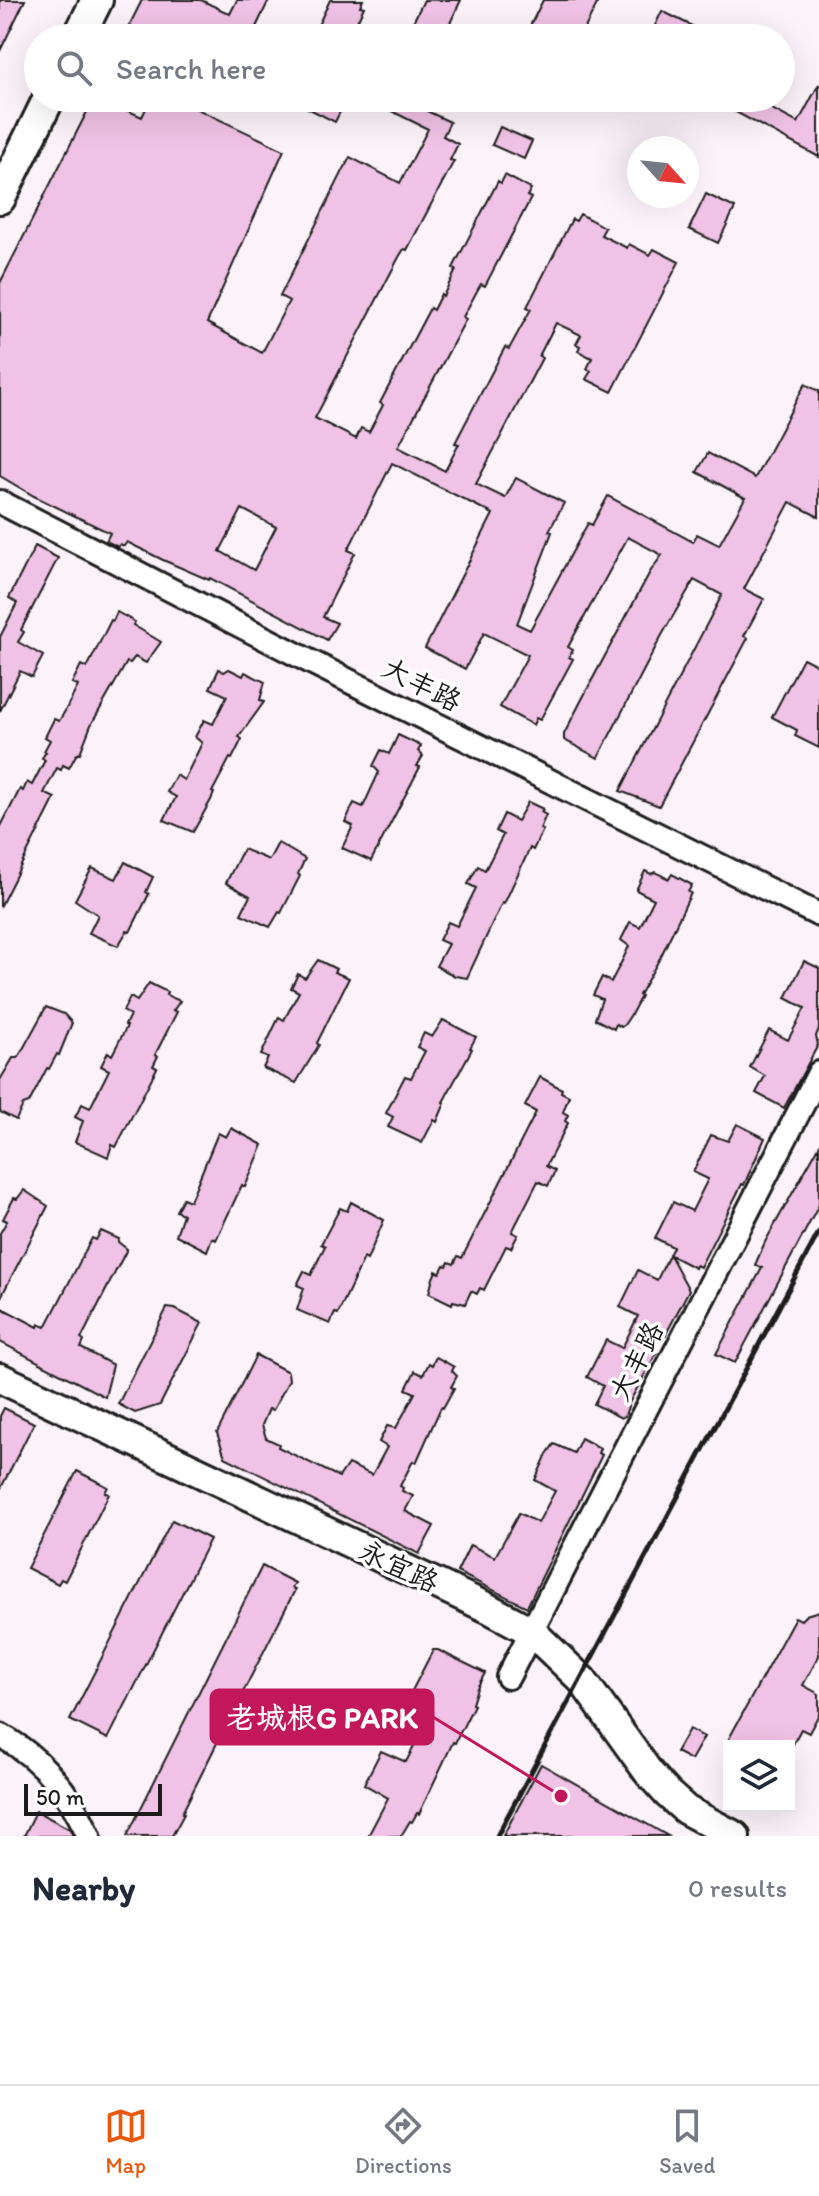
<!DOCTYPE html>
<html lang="en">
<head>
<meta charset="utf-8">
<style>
  body { margin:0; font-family:Itim,"LXGW WenKai TC",sans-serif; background:#f6f6f7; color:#1f2937 }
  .controls { position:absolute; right:24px; bottom:24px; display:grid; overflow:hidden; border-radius:0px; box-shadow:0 8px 32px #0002 }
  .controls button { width:72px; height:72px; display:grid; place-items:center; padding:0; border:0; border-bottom:2px solid #e0e1e3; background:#fff; color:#1f2937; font:40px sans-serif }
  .compass { position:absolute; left:627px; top:136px; width:72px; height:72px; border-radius:50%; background:#fff; box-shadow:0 8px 32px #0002; rotate:117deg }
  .scale { position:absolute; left:24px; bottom:20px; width:138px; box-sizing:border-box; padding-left:8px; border:4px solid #1c1c1c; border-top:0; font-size:22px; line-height:28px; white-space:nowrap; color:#1c1c1c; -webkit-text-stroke:6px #fff; paint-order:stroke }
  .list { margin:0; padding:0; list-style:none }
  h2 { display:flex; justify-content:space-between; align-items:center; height:104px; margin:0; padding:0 32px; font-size:34px }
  h2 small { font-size:26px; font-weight:400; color:#747a83 }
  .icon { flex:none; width:44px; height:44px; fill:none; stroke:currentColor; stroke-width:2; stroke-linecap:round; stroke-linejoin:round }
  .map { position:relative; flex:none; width:819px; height:1836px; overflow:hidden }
  .search { position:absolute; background:#fff; box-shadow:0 8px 32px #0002; left:24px; right:24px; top:24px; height:88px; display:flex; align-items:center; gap:20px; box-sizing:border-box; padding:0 28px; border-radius:44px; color:#747a83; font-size:30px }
  .sheet { height:248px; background:#fff }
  nav { display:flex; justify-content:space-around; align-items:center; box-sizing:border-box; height:112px; border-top:2px solid #e0e1e3; background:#fff; font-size:22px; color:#747a83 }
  nav a { display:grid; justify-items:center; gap:4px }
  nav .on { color:#ea580c }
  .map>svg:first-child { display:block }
  .building { fill:#f0c2e5; stroke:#1c1c1c; stroke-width:2; fill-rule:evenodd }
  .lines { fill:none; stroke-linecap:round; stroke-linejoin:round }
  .minor-casing { stroke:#1c1c1c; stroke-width:28 }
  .tertiary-casing { stroke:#1c1c1c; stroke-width:34 }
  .secondary-casing { stroke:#1c1c1c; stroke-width:36 }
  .minor { stroke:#fff; stroke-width:22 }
  .tertiary { stroke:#fff; stroke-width:28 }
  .secondary { stroke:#fff; stroke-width:30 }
  .rail { stroke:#1c1c1c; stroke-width:5 }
  .labels { text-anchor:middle; stroke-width:7; stroke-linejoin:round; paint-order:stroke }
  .street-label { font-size:28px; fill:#1c1c1c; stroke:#fff }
  .leader { fill:none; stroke:#c2185b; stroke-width:3 }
  .callout-dot { fill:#c2185b; stroke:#fff; stroke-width:3 }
  .callout { fill:#c2185b; stroke:#c2185b; stroke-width:3 }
  .callout-label { font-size:30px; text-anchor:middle; font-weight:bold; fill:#fff }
</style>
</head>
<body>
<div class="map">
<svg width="819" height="1836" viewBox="0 0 819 1836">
  <rect width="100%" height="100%" fill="#fcf3fa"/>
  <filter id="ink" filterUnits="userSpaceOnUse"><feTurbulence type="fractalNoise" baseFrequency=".0125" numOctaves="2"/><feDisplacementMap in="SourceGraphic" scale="16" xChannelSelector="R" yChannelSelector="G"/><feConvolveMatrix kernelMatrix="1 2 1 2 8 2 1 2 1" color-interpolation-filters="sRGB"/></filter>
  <g filter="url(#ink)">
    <g class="building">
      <path d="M0 0H25L0 51Z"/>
      <path d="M142 0H201L230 14 237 0H269L256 27 278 38H123Z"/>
      <path d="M330 0H363L360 6 364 7 351 34 347 33 344 38H312Z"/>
      <path d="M424 0H461L443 38H405Z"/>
      <path d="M543 0H599L580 38H564L547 29 544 36 528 30Z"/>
      <path d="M662 11 716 38H649Z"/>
      <path d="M819 84V157L710 98H751L798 123Z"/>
      <path d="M94 98H112L110 103 142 117 151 98H174L284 150 207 323 262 353 289 301 280 296 350 157 400 183 428 129 365 98H400L450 122 443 136 458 144 450 160 454 161 407 250 404 249 399 257 315 418 356 439 361 428 369 432 383 405 380 403 430 308 433 310 441 294 443 296 456 270 453 268 498 181 501 183 505 175 531 189 527 196 531 198 485 286 481 284 477 291 463 317 466 319 398 447 445 471 459 444 455 443 505 347 509 349 531 309 527 307 572 219 576 221 580 214 605 228 601 235 627 248 629 244 650 255 654 249 679 262 612 392 586 379 591 371 587 369 592 358 578 351 580 346 576 344 581 335 556 323 539 356 542 358 476 484 505 498 516 478 564 503 549 531 552 532 517 624 530 630 588 523 592 525 608 496 693 542 697 534 719 545 745 498 697 472 708 453 755 478 805 384 819 391V517L790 502 744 589 764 599 744 636 748 638 659 806 620 791 722 595 694 580 662 635 598 758 564 740V734L592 680 650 572 662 555 628 537 568 647 573 650 569 657 573 659 540 720 536 718 533 725 500 707 528 655 484 633 465 669 425 648 493 514 392 463 348 550 355 553 323 617 337 623 327 640 210 578 209 580 163 560 127 542 124 546 120 544 118 547 106 541 110 533 34 496 0 476V283ZM242 509 276 527 254 570 220 551Z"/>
      <path d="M288 98H347L335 122Z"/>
      <path d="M500 127 532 141 524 159 492 145Z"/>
      <path d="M706 194 735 208 718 243 689 229Z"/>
      <path d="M35 546 58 558 21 630 24 632 18 642 43 656 32 677 20 671 0 711V637L17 603 9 598Z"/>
      <path d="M117 612 135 622 133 625 161 642 146 663 135 657 130 663 127 662 91 725 80 753 76 755 69 768 63 765 61 770 57 768 44 793 55 798 0 907V828L20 789 23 791 27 782 32 785 45 760 42 758 46 752 44 751 50 740 45 737 54 719 59 721 65 711 78 686 72 683 81 665 87 668 111 620 113 621Z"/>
      <path d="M803 658 819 666V748L795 736 797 730 772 717Z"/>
      <path d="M219 669 224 672 229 669 243 676 245 672 265 682 260 700 264 702 239 737 242 739 232 759 230 758 212 792 214 793 211 800 193 832 164 820 176 797 167 792 176 775 184 780 202 743 195 737 204 720 213 724 227 696 210 688Z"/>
      <path d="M398 735 421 746 418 751 423 756 417 766 420 767 371 861 342 848 353 826 345 822 354 803 363 807 379 772 373 766 381 750 389 754Z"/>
      <path d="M528 802 543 809 541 812 546 815 540 829 543 830 533 850 530 848 504 904 502 903 467 978 455 976 436 966 448 944 439 940 448 922 457 926 476 888 468 884 478 866 485 870 503 835 496 831 504 814 517 821Z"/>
      <path d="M278 843 305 859 298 874 300 876 281 913 279 912 270 927 241 914 250 896 226 883 243 849 269 860Z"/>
      <path d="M125 862 153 877 146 892 149 894 130 932 127 931 118 946 89 933 98 915 75 900 92 868 116 879Z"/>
      <path d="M645 871 651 874 655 872 669 879 672 874 692 885 688 892 691 893 660 958 639 995 641 996 632 1013 624 1025 621 1027 616 1024 614 1029 595 1019 602 999 593 995 602 977 611 982 623 959 629 946 621 940 630 922 640 927 654 899 636 890Z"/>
      <path d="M318 960 336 969 334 972 349 978 317 1043 319 1045 296 1083 263 1068 268 1058 261 1055 279 1017 284 1020 299 992 291 988 298 974 305 978Z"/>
      <path d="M804 961 819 968V1029L816 1036 818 1045 784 1108 756 1093 765 1076 750 1067 769 1030 788 1040 805 1008 786 998Z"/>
      <path d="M149 983 167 992 166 995 180 1001 173 1011 177 1012 155 1055 158 1056 153 1066 157 1068 116 1147 112 1145 108 1157 75 1142 83 1121 75 1117 82 1104 90 1108 109 1070 101 1066 108 1052 112 1055 127 1026 125 1025 130 1015 123 1011 130 997 137 1001Z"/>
      <path d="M46 1007 64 1014 72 1023 59 1055 57 1054 49 1069 47 1068 29 1103 23 1105 16 1120 0 1112V1080L13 1058H18Z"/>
      <path d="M443 1020 476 1037 470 1048 472 1049 443 1102 445 1103 437 1122 434 1120 422 1143 388 1127 393 1117 386 1113 405 1076 411 1078 425 1051 417 1047 424 1033 432 1037Z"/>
      <path d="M540 1077 562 1089 561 1092 569 1096 563 1112 568 1115 565 1121 568 1123 546 1166 555 1171 548 1186 538 1181 512 1232 518 1235 511 1248 506 1246 484 1290 480 1288 477 1294 471 1291 465 1304 453 1301 452 1304 429 1293 433 1278 436 1271 440 1273 444 1265 447 1266 449 1262 454 1264 458 1256 462 1258 536 1112 525 1106Z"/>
      <path d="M737 1124 765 1138 744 1185 742 1184 700 1267 696 1265 695 1268 670 1255 689 1290 665 1336 646 1326 656 1354 629 1403 625 1416 621 1418 594 1404 603 1386 587 1377 606 1340 622 1348 638 1316 620 1307 638 1270 657 1280 673 1247 655 1238 673 1202 692 1211 708 1179 693 1172 711 1135 728 1141Z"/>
      <path d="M231 1128 263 1145 245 1187 242 1185 216 1240 212 1238 207 1251 176 1235 183 1214 176 1211 183 1198 190 1201 218 1133 226 1137Z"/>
      <path d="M819 1146V1205L735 1363 716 1354 762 1268 755 1265 765 1242Z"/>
      <path d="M24 1190 48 1206 0 1299V1233L7 1221 3 1219 14 1198 17 1199Z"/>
      <path d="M351 1202 384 1220 367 1260 364 1258 338 1314 335 1313 330 1324 297 1310 304 1288 297 1285 304 1271 311 1275 325 1246 321 1244 340 1208 347 1211Z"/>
      <path d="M101 1231 119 1239 118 1242 127 1249 81 1339 84 1341 81 1348 113 1365 105 1397 0 1342V1307L38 1327 39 1324 46 1327 92 1238 96 1240Z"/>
      <path d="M167 1308 175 1309 202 1323 160 1405 135 1413 118 1404Z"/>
      <path d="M256 1355 288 1372 289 1380 273 1410 269 1409 262 1425 266 1438 279 1444 278 1447 339 1477 348 1464 372 1475 387 1447 379 1442 387 1426 396 1428 415 1393 406 1389 415 1371 423 1375 429 1363 432 1365 436 1357 454 1367 452 1371 457 1376 451 1387 454 1388 443 1408 441 1407 416 1463 413 1461 400 1486 403 1488 402 1491 413 1496 405 1511 434 1526 419 1554 225 1457 217 1433Z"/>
      <path d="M4 1408 34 1423 0 1490V1416Z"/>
      <path d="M581 1438 600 1448 598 1453 602 1455 527 1607 457 1572 470 1545 495 1557 519 1513 538 1523 555 1491 535 1480 547 1454 554 1444 574 1453Z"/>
      <path d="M77 1471 108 1487 105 1492 109 1494 69 1573 65 1581 61 1579 58 1584 27 1568Z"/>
      <path d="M172 1520 210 1539 108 1739 70 1720Z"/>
      <path d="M262 1566 295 1583 292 1588 295 1590 235 1708 231 1706 217 1733 215 1740 218 1741 182 1813 184 1814 172 1836H127Z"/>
      <path d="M819 1611V1656L803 1685 819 1694V1714L809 1733 801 1729 792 1746H725L795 1617 801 1620 806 1615Z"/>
      <path d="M433 1650H438L485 1673 477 1688 472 1704 474 1705 455 1743 453 1742 419 1814 417 1813 412 1822 410 1821 401 1836H368L388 1798 364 1784 381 1751 406 1762 425 1725 401 1712Z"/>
      <path d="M689 1729 704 1737 691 1760 676 1752Z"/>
      <path d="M541 1764 668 1836H503Z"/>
      <path d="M36 1811 70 1829 73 1836H24Z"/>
    </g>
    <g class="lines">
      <defs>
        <g id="minor">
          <path d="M0 502 313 663 819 915"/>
          <path d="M508 1677 819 1073"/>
          <path d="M0 1735C42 1758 70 1793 89 1836"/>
        </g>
        <path id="tertiary" d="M0 1378 488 1608 531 1631 582 1680 649 1773 668 1794 686 1810 735 1836"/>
        <g id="secondary">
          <path d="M78 38 97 0"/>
          <path d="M0 198 49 98"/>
        </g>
      </defs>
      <use href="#minor" class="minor-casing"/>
      <use href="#tertiary" class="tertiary-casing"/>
      <use href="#secondary" class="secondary-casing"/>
      <use href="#minor" class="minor"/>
      <use href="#tertiary" class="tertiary"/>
      <use href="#secondary" class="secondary"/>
      <path class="rail" d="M497 1836 819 1232"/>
    </g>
  </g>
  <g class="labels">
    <g class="street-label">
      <text transform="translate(422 684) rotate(27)" y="10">大丰路</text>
      <text transform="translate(636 1361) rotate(-63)" y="10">大丰路</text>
      <text transform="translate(399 1566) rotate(25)" y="10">永宜路</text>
    </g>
  </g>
  <path class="leader" d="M561 1796L433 1717"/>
  <circle class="callout-dot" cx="561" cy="1796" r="8"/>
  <rect class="callout" x="211" y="1690" width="222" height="54" rx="8"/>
  <g class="callout-label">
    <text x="322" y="1728">老城根G PARK</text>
  </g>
</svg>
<div class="controls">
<button><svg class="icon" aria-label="layers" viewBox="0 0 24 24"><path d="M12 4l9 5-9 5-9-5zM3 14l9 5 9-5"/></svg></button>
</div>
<svg class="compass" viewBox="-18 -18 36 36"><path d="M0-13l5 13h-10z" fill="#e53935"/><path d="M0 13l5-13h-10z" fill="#747a83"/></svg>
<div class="scale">50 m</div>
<div class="search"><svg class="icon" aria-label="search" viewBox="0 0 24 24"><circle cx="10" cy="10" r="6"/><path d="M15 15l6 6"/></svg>Search here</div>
</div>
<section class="sheet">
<h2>Nearby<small>0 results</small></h2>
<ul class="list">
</ul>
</section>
<nav>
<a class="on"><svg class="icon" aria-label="map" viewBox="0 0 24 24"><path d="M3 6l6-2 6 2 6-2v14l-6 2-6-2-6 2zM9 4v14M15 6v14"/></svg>Map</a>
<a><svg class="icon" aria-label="directions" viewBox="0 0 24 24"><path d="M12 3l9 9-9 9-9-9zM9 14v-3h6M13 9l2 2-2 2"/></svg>Directions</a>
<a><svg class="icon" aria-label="saved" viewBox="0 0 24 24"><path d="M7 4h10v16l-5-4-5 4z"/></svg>Saved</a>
</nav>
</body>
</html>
